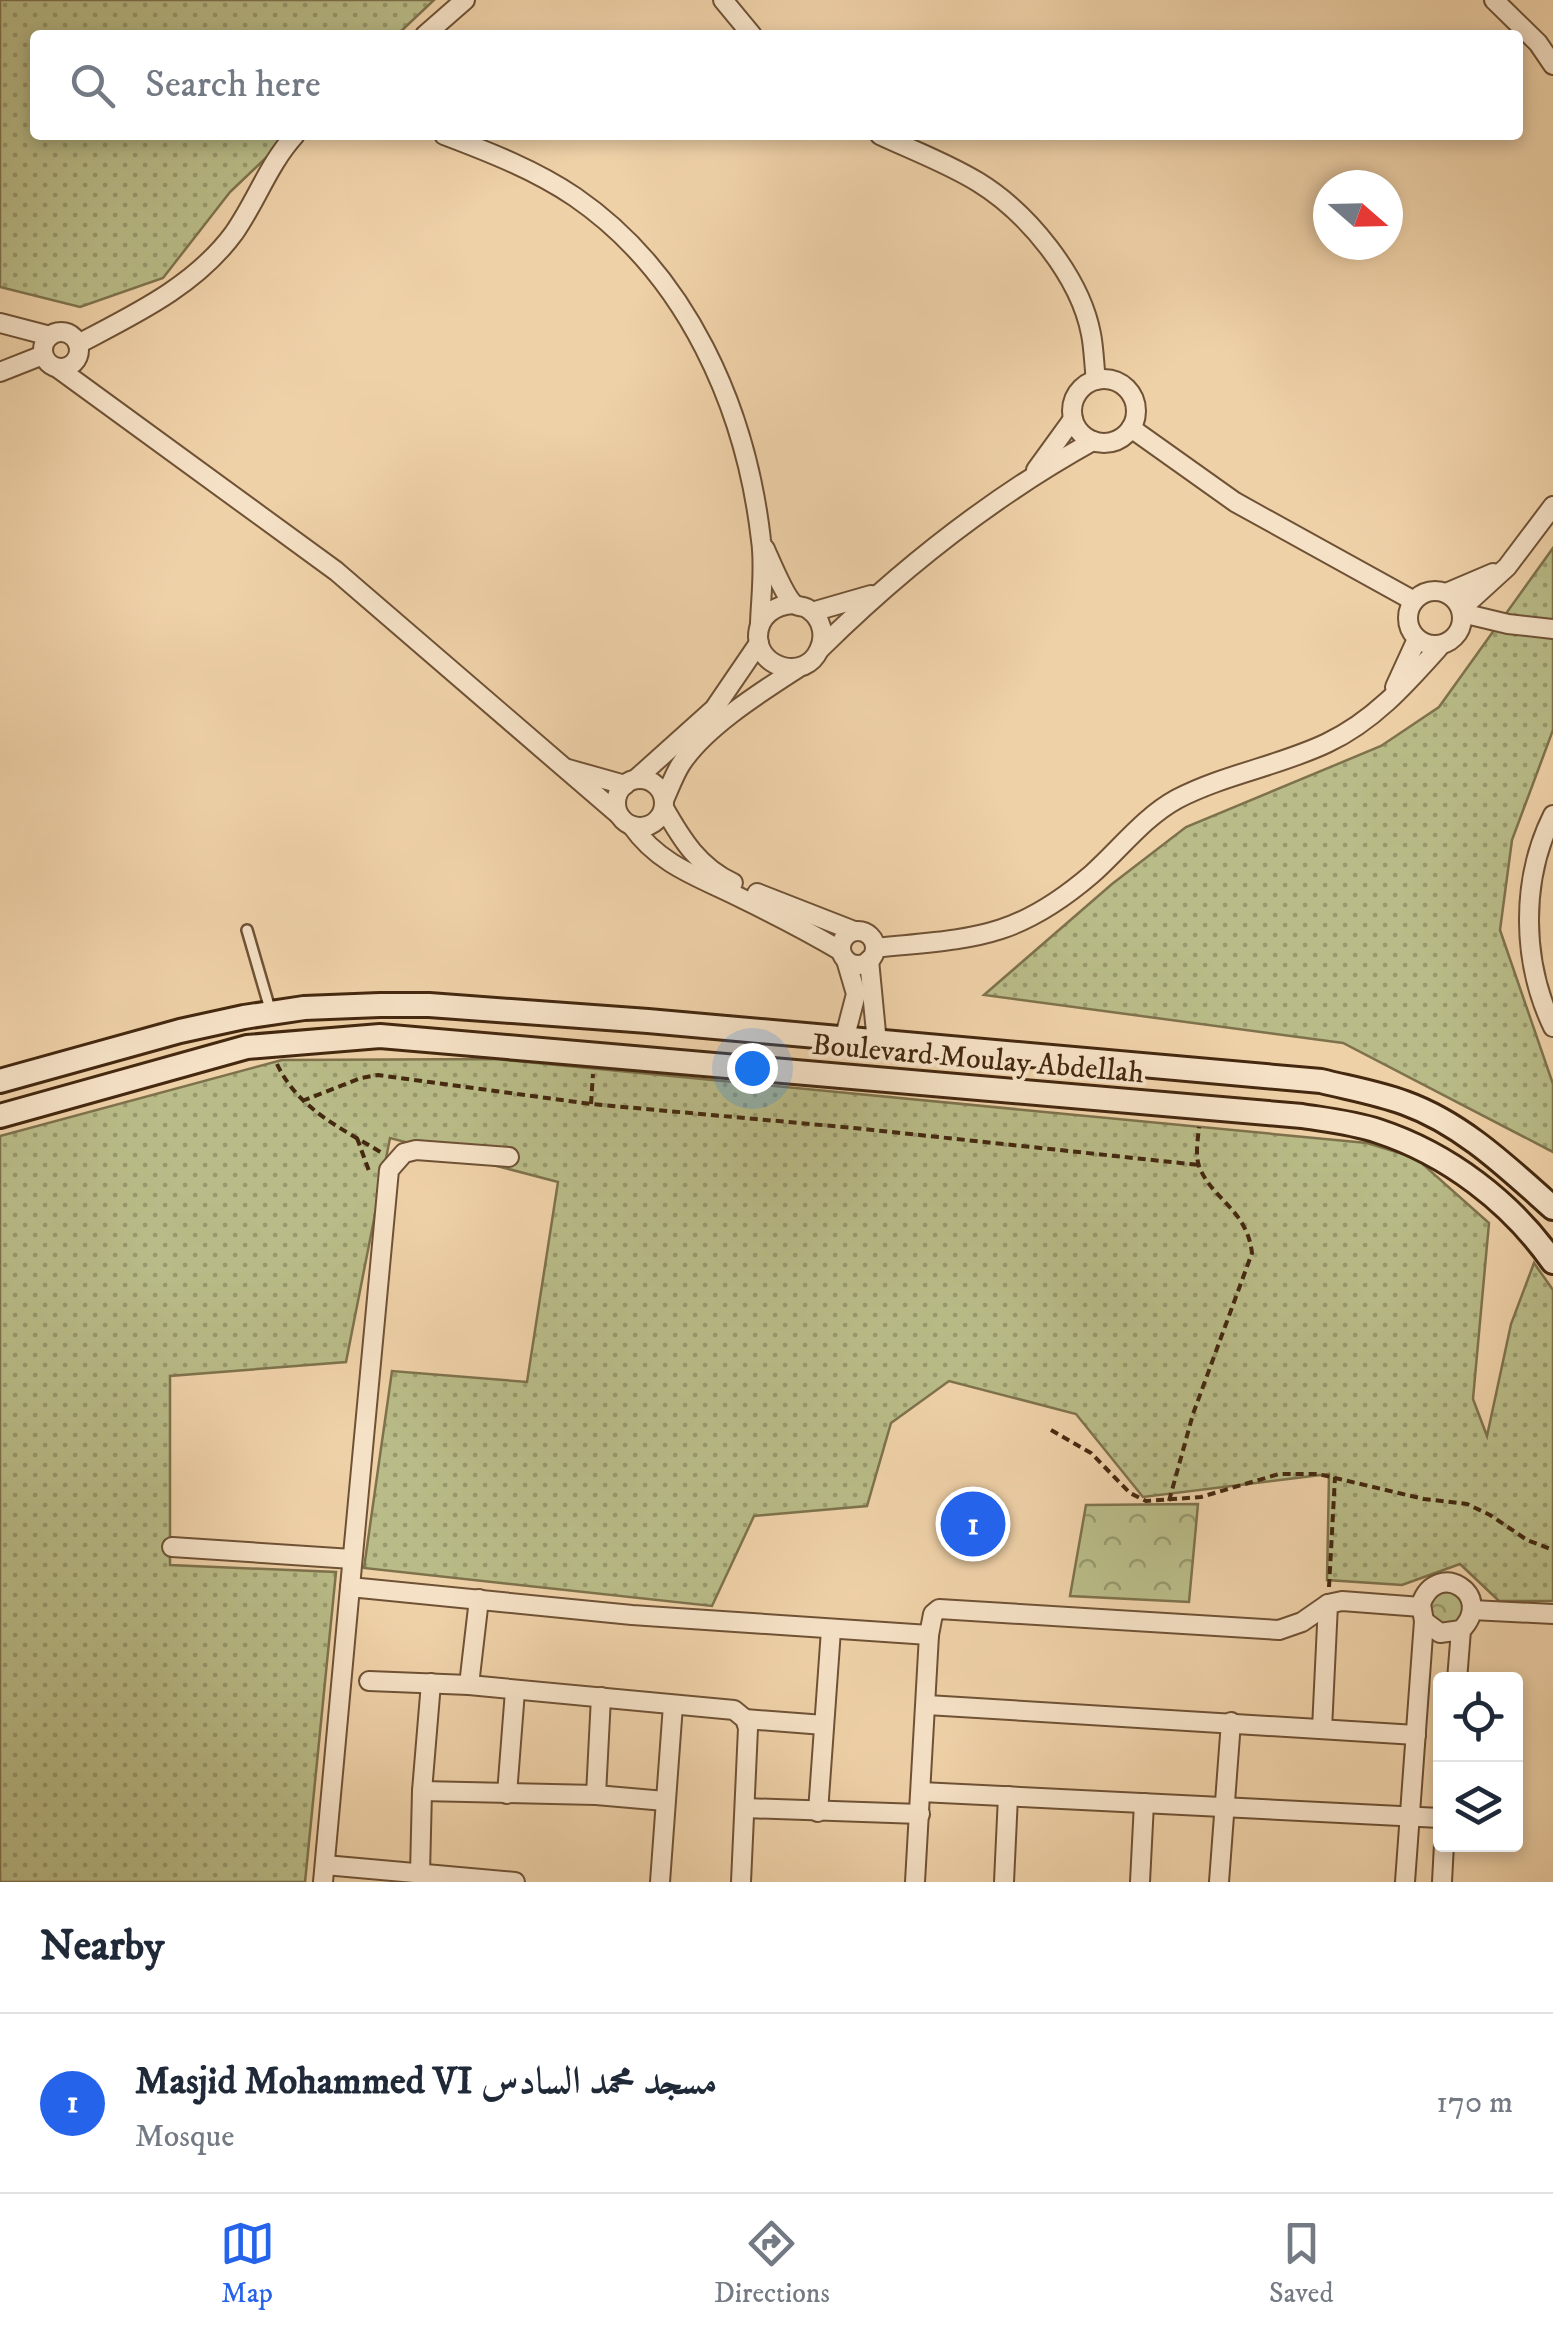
<!DOCTYPE html>
<html lang="en">
<head>
<meta charset="utf-8">
<style>
  body { margin:0; font-family:"IM FELL DW Pica",Amiri,serif; background:#f6f6f7; color:#1f2937 }
  .controls { position:absolute; right:30px; bottom:30px; display:grid; overflow:hidden; border-radius:10px; box-shadow:0 5px 15px #0003 }
  .controls button { width:90px; height:90px; display:grid; place-items:center; padding:0; border:0; border-bottom:2px solid #e0e1e3; background:#fff; color:#1f2937; font:50px sans-serif }
  .compass { position:absolute; left:1313px; top:170px; width:90px; height:90px; border-radius:50%; background:#fff; box-shadow:0 5px 15px #0003; rotate:110deg }
  .you { position:absolute; left:752px; top:1068px; width:35px; height:35px; margin:-25px; border:8px solid #fff; border-radius:50%; background:#1a73e8; box-shadow:0 0 0 15px #1a73e833 }
  .badge { display:grid; place-items:center; width:65px; height:65px; border-radius:50%; background:#2563eb; color:#fff; font-size:32px; font-weight:700 }
  .pin { position:absolute; translate:-50% -50%; border:5px solid #fff; box-shadow:0 2px 10px #0006 }
  .list { margin:0; padding:0; list-style:none }
  h2 { display:flex; justify-content:space-between; align-items:center; height:130px; margin:0; padding:0 40px; font-size:42px }
  h2 small { font-size:32px; font-weight:400; color:#747a83 }
  .list li { display:grid; grid-template-columns:65px 1fr auto; gap:30px; align-items:center; box-sizing:border-box; height:180px; padding:0 40px; border-top:2px solid #e0e1e3 }
  .list b { display:block; font-size:38px; white-space:nowrap }
  .list p { margin:0; font-size:32px; white-space:nowrap; color:#747a83 }
  .list em { font-size:32px; font-style:normal; color:#747a83 }
  .icon { flex:none; width:55px; height:55px; fill:none; stroke:currentColor; stroke-width:2; stroke-linecap:round; stroke-linejoin:round }
  .map { position:relative; flex:none; width:1553px; height:1882px; overflow:hidden }
  .search { position:absolute; background:#fff; box-shadow:0 5px 15px #0003; left:30px; right:30px; top:30px; height:110px; display:flex; align-items:center; gap:25px; box-sizing:border-box; padding:0 35px; border-radius:10px; color:#747a83; font-size:38px }
  .sheet { height:310px; background:#fff }
  nav { display:flex; justify-content:space-around; align-items:center; box-sizing:border-box; height:140px; border-top:2px solid #e0e1e3; background:#fff; font-size:28px; color:#747a83 }
  nav a { display:grid; justify-items:center; gap:5px }
  nav .on { color:#2563eb }
  .map>svg:first-child { display:block }
  .grass { fill:url(#grass-dots); stroke:#7e724c; stroke-width:2.5 }
  .park { fill:url(#park-crowns); stroke:#7e724c; stroke-width:2.5 }
  .lines { fill:none; stroke-linecap:round; stroke-linejoin:round }
  .service-casing { stroke:#6f5235; stroke-width:14 }
  .minor-casing { stroke:#6f5235; stroke-width:22 }
  .secondary-casing { stroke:#44280f; stroke-width:28 }
  .path { stroke:#44280f; stroke-width:4; stroke-dasharray:8 5; stroke-linecap:butt }
  .service { stroke:#f5e1c6; stroke-width:9 }
  .minor { stroke:#f5e1c6; stroke-width:18 }
  .secondary { stroke:#f5e1c6; stroke-width:22 }
  .labels { text-anchor:middle; stroke-width:8; stroke-linejoin:round; paint-order:stroke }
  .street-label { font-size:30px; fill:#44280f; stroke:#f5e1c6 }
</style>
</head>
<body>
<div class="map">
<svg width="1553" height="1882" viewBox="0 0 1553 1882">
  <defs>
    <pattern id="grass-dots" width="8" height="8" patternUnits="userSpaceOnUse" patternTransform="scale(2.5)"><rect width="8" height="8" fill="#b9bc88"/><path d="M2 2h.1M6 6h.1" fill="none" stroke="#98996e" stroke-width="1.8" stroke-linecap="round"/></pattern>
    <pattern id="park-crowns" width="20" height="18" patternUnits="userSpaceOnUse" patternTransform="scale(2.5)"><rect width="20" height="18" fill="#b9bc88"/><path d="M2 6a3 3 0 1 1 6 0M12 15a3 3 0 1 1 6 0" fill="none" stroke="#98996e"/></pattern>
  </defs>
  <rect width="100%" height="100%" fill="#efd1a8"/>
  <filter id="stains"><feTurbulence type="fractalNoise" baseFrequency=".002" numOctaves="4"/><feColorMatrix values="0 0 0 0 .2 0 0 0 0 .09 0 0 0 0 .02 0 0 0 .5 -.17"/></filter>
  <radialGradient id="worn" r=".72"><stop offset=".6" stop-color="#630" stop-opacity="0"/><stop offset="1" stop-color="#630" stop-opacity=".3"/></radialGradient>
  <g class="grass">
    <path d="M0 0H434L397 35H35V135H290L230 192 163 278 80 307 0 287Z"/>
    <path d="M1553 548V730L1512 840 1500 930 1553 1084V1152L1343 1043 984 995 1112 884 1186 827 1381 746 1439 707Z"/>
    <path d="M495 1059 1367 1143 1416 1158 1489 1223 1473 1399 1487 1436 1511 1324 1534 1263 1553 1290V1601H1499L1460 1564 1402 1585 1327 1580 1329 1474 1143 1497 1076 1414 949 1381 891 1423 867 1506 754 1516 712 1606 364 1568 392 1371 527 1382 558 1182 390 1138 346 1362 170 1376V1565L336 1572 305 1882H0V1136L282 1060Z"/>
  </g>
  <g class="park">
    <path d="M1198 1504 1189 1602 1070 1596 1086 1505Z"/>
    <circle cx="1446" cy="1609" r="17"/>
  </g>
  <g class="lines">
    <defs>
      <path id="service" d="M247 930 270 1009"/>
      <g id="minor">
        <path d="M723 0 752 35"/>
        <path d="M1494 0 1538 43 1553 65"/>
        <path d="M425 35 465 0"/>
        <path d="M444 135C489 152 535 170 575 197 687 274 746 408 761 540 765 567 761 596 760 623"/>
        <path d="M880 135C912 150 947 163 978 182 1027 212 1080 276 1091 334 1094 349 1094 365 1096 380"/>
        <path d="M0 323 50 336"/>
        <circle cx="61" cy="350" r="18"/>
        <path d="M78 344C135 314 195 286 234 233 257 200 268 165 295 135"/>
        <path d="M59 369 336 571 618 814"/>
        <path d="M0 372 43 355"/>
        <circle cx="1104" cy="411" r="32"/>
        <path d="M1131 428 1235 502 1414 601"/>
        <path d="M1036 470 1073 419"/>
        <path d="M765 549C770 560 785 597 794 604 798 607 804 606 808 609 822 618 826 636 819 650 805 681 759 669 758 637 758 616 775 605 793 604"/>
        <circle cx="1435" cy="618" r="27"/>
        <path d="M1446 593 1493 573"/>
        <path d="M1461 609 1507 567 1553 506"/>
        <path d="M812 612 871 595"/>
        <path d="M1462 613 1508 624 1553 629"/>
        <path d="M820 649C902 568 992 497 1093 441"/>
        <path d="M1395 687 1417 639"/>
        <path d="M568 769 625 785"/>
        <circle cx="640" cy="803" r="24"/>
        <path d="M636 779 714 709 759 643"/>
        <path d="M664 800C670 787 674 775 681 764 705 727 761 692 798 668"/>
        <path d="M664 808C682 840 699 867 733 883"/>
        <path d="M1553 815C1520 881 1522 962 1553 1027"/>
        <path d="M632 826C660 866 702 878 743 899 776 915 809 932 841 951"/>
        <path d="M757 893 854 931"/>
        <circle cx="858" cy="948" r="17"/>
        <path d="M875 948C971 938 1014 941 1092 874 1120 849 1144 817 1177 799 1225 774 1279 766 1327 743 1374 721 1407 683 1441 645"/>
        <path d="M869 960 877 1043"/>
        <path d="M844 1040 856 994 846 960"/>
        <path d="M172 1547 352 1559"/>
        <path d="M350 1587 389 1170 404 1153 416 1150 509 1157"/>
        <path d="M1472 1610 1553 1614"/>
        <path d="M1457 1680 1461 1630C1496 1595 1437 1558 1421 1604L1424 1621 1440 1633 1461 1630"/>
        <path d="M369 1681 469 1685 734 1710 745 1719 748 1728 741 1882"/>
        <path d="M469 1685 479 1599"/>
        <path d="M927 1705 1416 1735"/>
        <path d="M745 1719 824 1725"/>
        <path d="M1322 1729 1328 1604"/>
        <path d="M422 1791 596 1795 665 1801"/>
        <path d="M921 1792 1440 1818"/>
        <path d="M507 1794 515 1691"/>
        <path d="M596 1795 601 1697"/>
        <path d="M745 1808 920 1814"/>
        <path d="M818 1812 831 1630"/>
        <path d="M325 1865 515 1882"/>
        <path d="M420 1873 422 1791 431 1683"/>
        <path d="M323 1882 350 1587 632 1615 929 1635"/>
        <path d="M660 1882 673 1705"/>
        <path d="M915 1882 929 1635 933 1614 939 1609 1279 1630 1302 1622 1328 1604 1342 1601 1421 1607"/>
        <path d="M1004 1882 1008 1796"/>
        <path d="M1140 1882 1144 1803"/>
        <path d="M1219 1882 1231 1722"/>
        <path d="M1405 1882 1424 1621"/>
        <path d="M1442 1882 1444 1844"/>
      </g>
      <g id="secondary">
        <path d="M0 1081 180 1031 244 1017 304 1008 380 1005H429L648 1021 1321 1081C1349 1088 1378 1093 1405 1103 1463 1124 1508 1168 1553 1208"/>
        <path d="M0 1116 247 1047 380 1036 1302 1116C1327 1120 1354 1123 1378 1131 1448 1154 1511 1202 1553 1262"/>
      </g>
    </defs>
    <use href="#service" class="service-casing"/>
    <use href="#minor" class="minor-casing"/>
    <use href="#secondary" class="secondary-casing"/>
    <g class="path">
      <path d="M277 1064C298 1109 341 1128 382 1153"/>
      <path d="M302 1101 361 1078 378 1075 591 1104 854 1128 1199 1165"/>
      <path d="M591 1104 593 1074"/>
      <path d="M357 1138 369 1171"/>
      <path d="M1051 1430 1091 1453 1130 1493 1146 1501 1201 1497 1279 1474H1318L1424 1499 1467 1504 1490 1515 1527 1540 1553 1550"/>
      <path d="M1169 1501 1193 1414 1252 1253C1247 1209 1211 1199 1199 1166 1195 1154 1198 1139 1199 1127"/>
      <path d="M1329 1587 1335 1477"/>
    </g>
    <use href="#service" class="service"/>
    <use href="#minor" class="minor"/>
    <use href="#secondary" class="secondary"/>
  </g>
  <g class="labels">
    <g class="street-label">
      <text transform="translate(978 1058) rotate(5)" y="10">Boulevard Moulay Abdellah</text>
    </g>
  </g>
  <rect width="100%" height="100%" filter="url(#stains)"/>
  <rect width="100%" height="100%" fill="url(#worn)"/>
</svg>
<div class="controls">
<button><svg class="icon" aria-label="locate" viewBox="0 0 24 24"><circle cx="12" cy="12" r="6"/><path d="M12 2v4M12 18v4M2 12h4M18 12h4"/></svg></button>
<button><svg class="icon" aria-label="layers" viewBox="0 0 24 24"><path d="M12 4l9 5-9 5-9-5zM3 14l9 5 9-5"/></svg></button>
</div>
<svg class="compass" viewBox="-18 -18 36 36"><path d="M0-13l5 13h-10z" fill="#e53935"/><path d="M0 13l5-13h-10z" fill="#747a83"/></svg>
<div class="you"></div>
<div class="pin badge" style="left:973px;top:1524px">1</div>
<div class="search"><svg class="icon" aria-label="search" viewBox="0 0 24 24"><circle cx="10" cy="10" r="6"/><path d="M15 15l6 6"/></svg>Search here</div>
</div>
<section class="sheet">
<h2>Nearby<small></small></h2>
<ul class="list">
<li><span class="badge">1</span><div><b>Masjid Mohammed VI مسجد محمد السادس</b><p>Mosque</p></div><em>170 m</em></li>
</ul>
</section>
<nav>
<a class="on"><svg class="icon" aria-label="map" viewBox="0 0 24 24"><path d="M3 6l6-2 6 2 6-2v14l-6 2-6-2-6 2zM9 4v14M15 6v14"/></svg>Map</a>
<a><svg class="icon" aria-label="directions" viewBox="0 0 24 24"><path d="M12 3l9 9-9 9-9-9zM9 14v-3h6M13 9l2 2-2 2"/></svg>Directions</a>
<a><svg class="icon" aria-label="saved" viewBox="0 0 24 24"><path d="M7 4h10v16l-5-4-5 4z"/></svg>Saved</a>
</nav>
</body>
</html>
